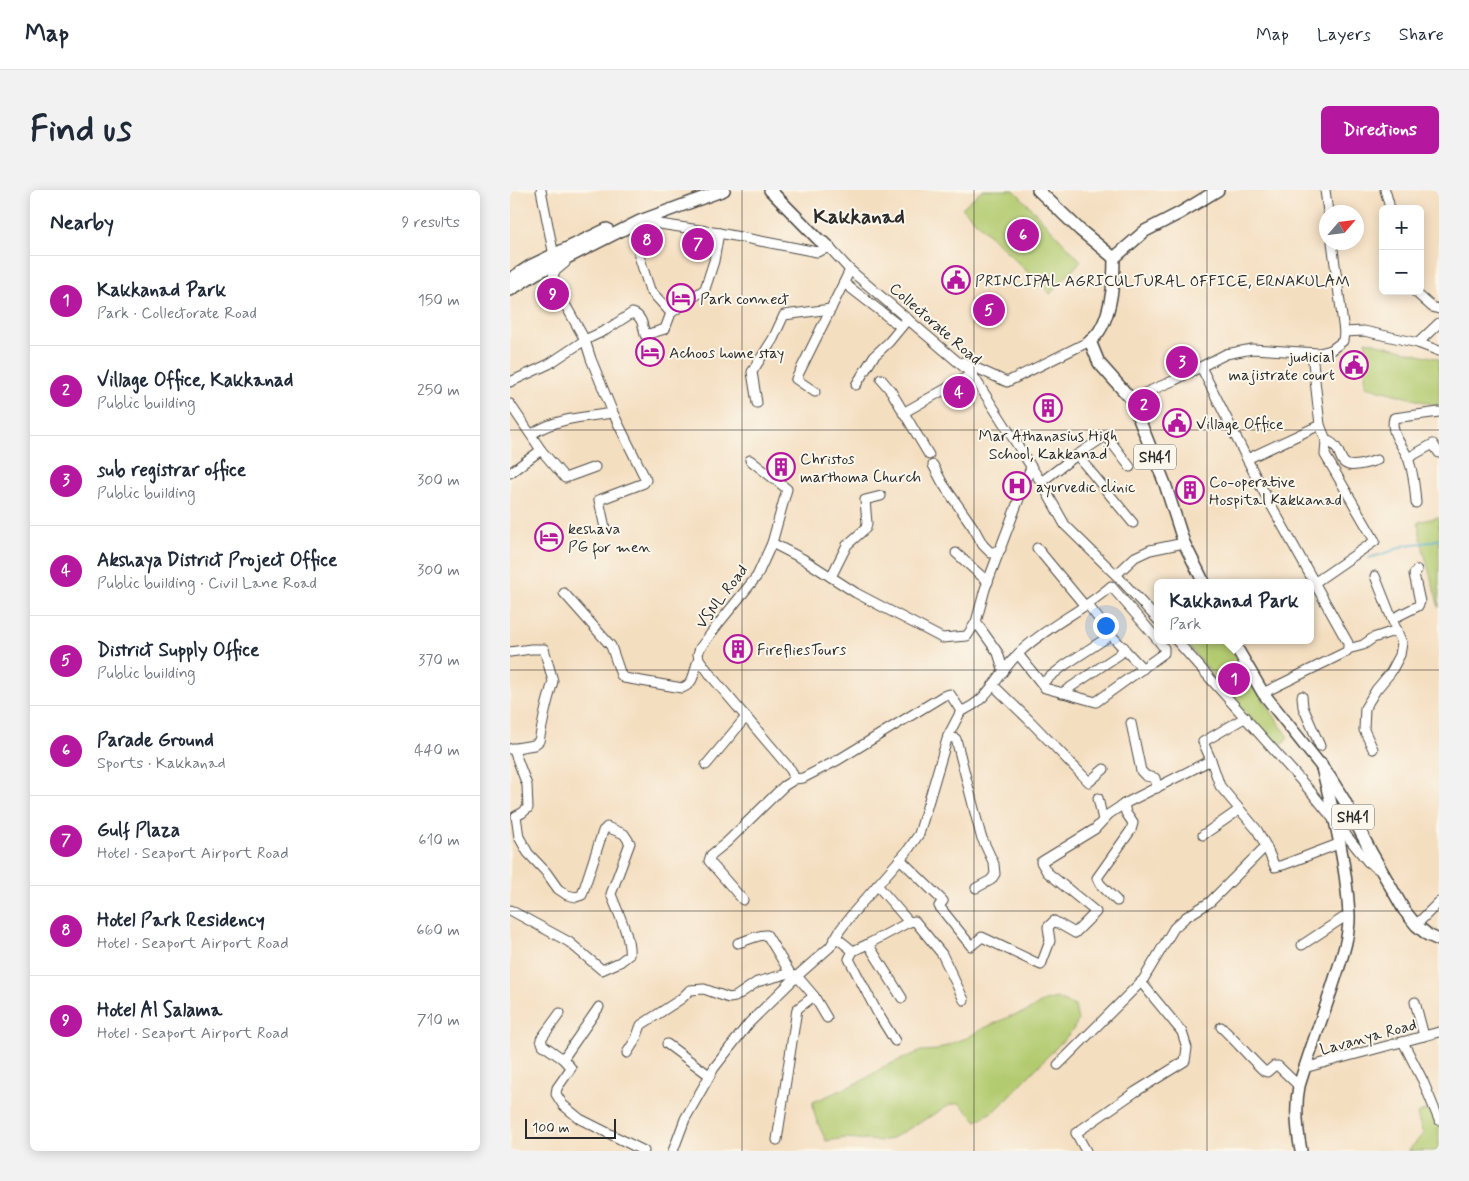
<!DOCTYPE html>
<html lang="en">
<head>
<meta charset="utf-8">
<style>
  body { margin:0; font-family:Mynerve,sans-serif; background:#f2f2f3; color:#1f2937 }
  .controls { position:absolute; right:15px; top:15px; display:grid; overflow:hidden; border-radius:8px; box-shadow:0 2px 12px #0003 }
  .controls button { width:45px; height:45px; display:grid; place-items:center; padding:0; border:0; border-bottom:1px solid #e0e1e3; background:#fff; color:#1f2937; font:25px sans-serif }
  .compass { position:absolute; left:809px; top:15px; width:45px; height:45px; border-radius:50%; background:#fff; box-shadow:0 2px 12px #0003; rotate:62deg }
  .scale { position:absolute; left:15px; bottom:12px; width:91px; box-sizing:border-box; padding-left:5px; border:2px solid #2b2b2b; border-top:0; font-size:14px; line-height:18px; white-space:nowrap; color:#2b2b2b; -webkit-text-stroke:4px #fbf7ec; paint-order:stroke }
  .you { position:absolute; left:595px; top:435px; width:18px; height:18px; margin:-12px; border:4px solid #fff; border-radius:50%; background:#1a73e8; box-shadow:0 0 0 8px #1a73e833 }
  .badge { display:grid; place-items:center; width:32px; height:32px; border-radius:50%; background:#b5179e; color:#fff; font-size:16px; font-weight:700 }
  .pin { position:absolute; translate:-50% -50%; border:2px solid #fff; box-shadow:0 1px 5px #0006 }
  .popup { position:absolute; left:644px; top:389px; width:160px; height:65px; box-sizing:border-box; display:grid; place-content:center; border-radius:8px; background:#fff; filter:drop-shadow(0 1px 4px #0005); font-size:16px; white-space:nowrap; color:#747a83 }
  .popup b { font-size:19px; color:#1f2937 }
  .popup::after { content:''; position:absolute; left:50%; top:100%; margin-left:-10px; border:10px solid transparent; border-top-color:#fff }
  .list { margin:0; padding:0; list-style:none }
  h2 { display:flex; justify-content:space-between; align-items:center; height:65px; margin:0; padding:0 20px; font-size:21px }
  h2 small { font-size:16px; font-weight:400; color:#747a83 }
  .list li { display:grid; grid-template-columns:32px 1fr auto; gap:15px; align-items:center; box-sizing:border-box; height:90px; padding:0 20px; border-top:1px solid #e0e1e3 }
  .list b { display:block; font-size:19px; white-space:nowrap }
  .list p { margin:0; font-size:16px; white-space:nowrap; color:#747a83 }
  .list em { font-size:16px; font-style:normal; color:#747a83 }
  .map { position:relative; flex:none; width:929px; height:961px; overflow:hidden; border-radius:8px }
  header { display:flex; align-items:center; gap:30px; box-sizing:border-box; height:70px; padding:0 25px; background:#fff; border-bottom:1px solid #e0e1e3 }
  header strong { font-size:24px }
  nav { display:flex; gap:28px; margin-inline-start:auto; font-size:18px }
  .intro { display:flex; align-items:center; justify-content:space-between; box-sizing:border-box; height:120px; padding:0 30px }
  h1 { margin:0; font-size:35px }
  .button { padding:12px 22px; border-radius:8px; background:#b5179e; color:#fff; font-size:18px; font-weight:700 }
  main { display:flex; gap:30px; padding:0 30px }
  aside { flex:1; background:#fff; border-radius:8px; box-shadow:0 2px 12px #0003 }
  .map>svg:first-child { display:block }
  .green { fill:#b3cb70; stroke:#6f7b4e }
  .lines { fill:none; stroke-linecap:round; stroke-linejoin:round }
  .stream { stroke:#42a8c2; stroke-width:2 }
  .minor-casing { stroke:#494641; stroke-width:11 }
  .major-casing { stroke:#494641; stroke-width:14 }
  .minor { stroke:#fff; stroke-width:9 }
  .major { stroke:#fff; stroke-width:11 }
  .grid { fill:none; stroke:#2b2b2b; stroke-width:1; stroke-opacity:0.55 }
  .labels { text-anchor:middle; stroke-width:4; stroke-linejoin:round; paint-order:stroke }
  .shield { fill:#fbf7ec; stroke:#696865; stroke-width:1 }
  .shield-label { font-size:15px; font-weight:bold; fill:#2b2b2b }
  .poi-label { font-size:16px; fill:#2b2b2b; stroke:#fbf7ec; text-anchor:start }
  .street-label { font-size:16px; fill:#2b2b2b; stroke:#fbf7ec }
  .district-label { font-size:21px; font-weight:bold; fill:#2b2b2b; stroke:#fbf7ec }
</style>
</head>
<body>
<header>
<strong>Map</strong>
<nav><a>Map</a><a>Layers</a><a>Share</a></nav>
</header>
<div class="intro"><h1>Find us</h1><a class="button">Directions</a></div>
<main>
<aside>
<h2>Nearby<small>9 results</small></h2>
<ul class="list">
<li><span class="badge">1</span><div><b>Kakkanad Park</b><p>Park · Collectorate Road</p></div><em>150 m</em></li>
<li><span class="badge">2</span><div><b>Village Office, Kakkanad</b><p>Public building</p></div><em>250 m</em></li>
<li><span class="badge">3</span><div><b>sub registrar office</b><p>Public building</p></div><em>300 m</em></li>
<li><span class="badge">4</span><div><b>Akshaya District Project Office</b><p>Public building · Civil Lane Road</p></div><em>300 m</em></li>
<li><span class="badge">5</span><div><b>District Supply Office</b><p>Public building</p></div><em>370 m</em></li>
<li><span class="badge">6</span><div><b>Parade Ground</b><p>Sports · Kakkanad</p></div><em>440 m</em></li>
<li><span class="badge">7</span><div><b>Gulf Plaza</b><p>Hotel · Seaport Airport Road</p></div><em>610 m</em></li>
<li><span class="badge">8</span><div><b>Hotel Park Residency</b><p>Hotel · Seaport Airport Road</p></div><em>660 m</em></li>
<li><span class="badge">9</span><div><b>Hotel Al Salama</b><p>Hotel · Seaport Airport Road</p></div><em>710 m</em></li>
</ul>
</aside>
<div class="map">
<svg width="929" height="961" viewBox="0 0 929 961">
  <rect width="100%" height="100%" fill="#fbf7ec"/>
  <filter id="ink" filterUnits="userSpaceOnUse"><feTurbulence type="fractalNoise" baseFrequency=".02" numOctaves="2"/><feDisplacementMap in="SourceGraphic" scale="10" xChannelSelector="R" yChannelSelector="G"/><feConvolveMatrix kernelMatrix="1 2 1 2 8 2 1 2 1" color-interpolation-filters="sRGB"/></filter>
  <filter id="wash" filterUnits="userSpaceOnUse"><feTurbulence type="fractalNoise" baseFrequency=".0096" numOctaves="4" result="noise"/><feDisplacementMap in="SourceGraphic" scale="20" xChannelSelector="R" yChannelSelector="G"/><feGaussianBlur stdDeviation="1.12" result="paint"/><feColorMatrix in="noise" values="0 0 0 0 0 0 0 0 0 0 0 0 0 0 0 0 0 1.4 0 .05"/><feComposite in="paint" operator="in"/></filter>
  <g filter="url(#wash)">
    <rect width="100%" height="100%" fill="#f4dec0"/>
    <g class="green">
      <path d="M472 0H504L571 71 540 104 452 18Z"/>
      <path d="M856 151 929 169V216L855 196Z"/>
      <path d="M929 327V418C922 389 912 361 908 332Z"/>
      <path d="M673 450H714L778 547 768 559Z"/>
      <path d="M546 808 565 816 568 831 562 841 488 918 467 931 449 913 440 915 381 949 370 951 336 948 316 951C310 937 303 927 303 912L352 891 373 877 397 867 411 861 427 860 442 853 457 848 470 840 501 826 516 822 532 812Z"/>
      <path d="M916 919 929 929V961H898L913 944 907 925Z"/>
    </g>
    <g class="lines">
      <path class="stream" d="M859 368 879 362 896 355 920 352 929 349"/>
    </g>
  </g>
  <g filter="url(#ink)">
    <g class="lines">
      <defs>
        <g id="minor">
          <path d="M31 0 45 71"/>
          <path d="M815 0 818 22"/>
          <path d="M875 0 879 14V19"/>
          <path d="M317 55 340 80 462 184 531 292 555 335 610 389 648 430"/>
          <path d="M334 93 391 137"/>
          <path d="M904 101 922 117 929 119"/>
          <path d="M161 123 140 100 129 66 130 31 209 43 307 62 320 57"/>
          <path d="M834 142 854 141 908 153 929 133"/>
          <path d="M908 153 929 161"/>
          <path d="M802 163 810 235 816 250C841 260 817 287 867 270"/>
          <path d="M453 172 497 192 580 151"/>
          <path d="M691 177 751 297 838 453V459L836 462 753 503"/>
          <path d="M371 189 381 201 419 265"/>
          <path d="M0 192 39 174 75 150 46 98 43 83 55 73"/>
          <path d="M346 195 364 166 379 152 398 129"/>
          <path d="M305 202 286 189 340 80"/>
          <path d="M621 209 665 190 716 164 742 159 809 163 821 160 833 151 834 142 822 52"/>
          <path d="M247 213 242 182 263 149 274 125 321 119"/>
          <path d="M0 214 31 260 55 288 85 277"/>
          <path d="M393 223 462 184"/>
          <path d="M22 244C45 228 75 227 103 223"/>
          <path d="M567 265 594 247 598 248 620 277"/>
          <path d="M898 268 923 254 929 263"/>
          <path d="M737 269 810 235"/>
          <path d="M240 270 277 299 262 353"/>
          <path d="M423 275 433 294 463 337 473 355 481 363 491 359"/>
          <path d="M0 283 31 260"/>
          <path d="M531 292 567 265 623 333"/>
          <path d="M906 313C905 299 904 285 899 271 895 257 879 244 884 228L929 222"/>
          <path d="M95 338 89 310 134 293 136 290 103 223 81 169 75 150 96 140 122 123C132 125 133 136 135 145L155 139 161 123 195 99 204 71 209 43"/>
          <path d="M527 358 575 416"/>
          <path d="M446 363 478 392"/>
          <path d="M606 385 625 367 640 360 674 353"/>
          <path d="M865 386 882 429 908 416 910 412 904 384 907 380"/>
          <path d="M321 387 337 355 356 338 357 333 355 310 371 306"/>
          <path d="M804 393 865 351 821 275 815 265 816 250"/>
          <path d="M54 403 101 456 111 485 114 488 172 498C186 493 183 480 189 469"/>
          <path d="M578 415 601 445 633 479"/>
          <path d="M666 450 802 603 858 672 871 681"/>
          <path d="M838 459 853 455 863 448 887 440"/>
          <path d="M0 462 21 459H34L43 491 36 517 29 551 24 555 0 559"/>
          <path d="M508 464 535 498 586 512 654 463V458L648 450"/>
          <path d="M493 479 488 463 466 432 475 399 521 277"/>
          <path d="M532 493 555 475 601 445"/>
          <path d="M483 495 518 529 579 592 594 579"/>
          <path d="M552 503 610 464 614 457"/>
          <path d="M792 506 793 517 810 556"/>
          <path d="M736 527 693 552 701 570 710 596 747 640 756 656 765 677 773 675 831 653"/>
          <path d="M621 533 631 581 636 586 645 588 647 598"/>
          <path d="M438 546 446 549 471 646 484 674 485 684 481 690 466 698"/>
          <path d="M863 559 854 540 855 518 866 500 881 482 890 465 892 453 882 429"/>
          <path d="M196 575 236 527"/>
          <path d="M285 589 281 580 270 567 202 487 189 469 188 464 190 458 209 433 247 386 262 353 293 369 346 403 432 448 457 446 466 432"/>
          <path d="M588 608 593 630"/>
          <path d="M693 645 729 620"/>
          <path d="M390 669 433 711 429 716 461 756 472 747 531 775 540 751 538 737 544 731 565 743 586 722 537 682 531 672 585 639 599 624 614 614"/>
          <path d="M367 695 399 732 405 731 432 764 454 810"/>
          <path d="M233 710 199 671 201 665 217 652 274 596 285 589 293 588 328 570 433 506 440 504 451 521"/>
          <path d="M607 711 590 694 587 688 621 640 623 633 616 623 614 614 701 570"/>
          <path d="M0 720 59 752 92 780 110 772 119 765C121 747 107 721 101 704L120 653 114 644 97 637 93 641 72 705 66 707 57 705 48 699 36 682 18 663 9 647 6 626 12 623 18 618 17 595 3 558"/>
          <path d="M906 735 929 712"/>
          <path d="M327 748 343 761 358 754 392 808"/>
          <path d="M228 753C237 751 248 744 257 745L280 783"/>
          <path d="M358 754 399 732"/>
          <path d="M792 755 839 724"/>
          <path d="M343 761 339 769 367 822 385 851"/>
          <path d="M287 786 304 806 317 828"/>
          <path d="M905 812 914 846"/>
          <path d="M50 823 31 849 33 855 53 869 61 878 47 898 46 904 53 915 70 929 134 961"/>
          <path d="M711 837C726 851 739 867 754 881L757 882 764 876H768L789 896"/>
          <path d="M893 852 913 891 929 930"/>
          <path d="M157 854 199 885"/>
          <path d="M117 863 126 849 131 835 171 809 180 800 194 799 219 808 225 807 247 792 280 783 286 789"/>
          <path d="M53 869 89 817"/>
          <path d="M548 875 633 790 664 738 676 727 700 712 756 656"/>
          <path d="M794 878 929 842"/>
          <path d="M267 950 287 819 304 806"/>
          <path d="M163 961 175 929 204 878 239 833 287 786 320 757 330 740 343 723 398 660 409 644 438 546 451 521C479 512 489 481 510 462 537 436 573 421 601 396L648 450"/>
          <path d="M576 961 566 943 625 902 675 871 677 858 672 842 631 792"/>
        </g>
        <g id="major">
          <path d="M260 0 309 50 317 55"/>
          <path d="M528 0 570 40 604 68"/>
          <path d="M0 89 20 76 97 39"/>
          <path d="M0 100 25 84 130 31 214 0"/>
          <path d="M694 393 674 353 655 294 621 209 589 173 580 151C601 136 604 92 604 68L635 41 670 23 708 0"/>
          <path d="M722 450 753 503 819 586 834 610 861 662 894 720 906 735 918 745 929 750"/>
          <path d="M791 961C787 940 785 916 789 896 799 863 811 831 822 798 829 775 840 749 839 724 836 672 824 624 811 574"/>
        </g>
      </defs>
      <use href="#minor" class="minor-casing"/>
      <use href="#major" class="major-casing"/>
      <use href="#minor" class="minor"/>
      <use href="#major" class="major"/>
    </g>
  </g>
  <path class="grid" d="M232 0V961M464 0V961M697 0V961M0 240H929M0 480H929M0 721H929"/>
  <defs>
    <symbol id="civic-ring" viewBox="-11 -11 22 22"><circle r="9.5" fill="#fbf7ec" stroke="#b5179e" stroke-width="1.5"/><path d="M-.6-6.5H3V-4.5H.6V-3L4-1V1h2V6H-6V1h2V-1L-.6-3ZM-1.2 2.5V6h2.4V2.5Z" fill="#b5179e"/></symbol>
    <symbol id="hotel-ring" viewBox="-11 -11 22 22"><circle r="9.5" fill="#fbf7ec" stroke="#b5179e" stroke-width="1.5"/><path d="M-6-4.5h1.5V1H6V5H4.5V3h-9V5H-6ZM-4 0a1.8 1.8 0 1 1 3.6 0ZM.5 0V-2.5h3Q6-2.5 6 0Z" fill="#b5179e"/></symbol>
    <symbol id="building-ring" viewBox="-11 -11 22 22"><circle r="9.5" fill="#fbf7ec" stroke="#b5179e" stroke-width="1.5"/><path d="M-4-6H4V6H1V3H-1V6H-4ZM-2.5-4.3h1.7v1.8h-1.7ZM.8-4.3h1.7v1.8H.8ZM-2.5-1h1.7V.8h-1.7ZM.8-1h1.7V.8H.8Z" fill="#b5179e"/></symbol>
    <symbol id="hospital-ring" viewBox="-11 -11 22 22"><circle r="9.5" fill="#fbf7ec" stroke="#b5179e" stroke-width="1.5"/><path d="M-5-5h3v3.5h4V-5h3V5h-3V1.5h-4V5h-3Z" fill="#b5179e"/></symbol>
  </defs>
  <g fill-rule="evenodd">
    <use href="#civic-ring" x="430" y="74" width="32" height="32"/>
    <use href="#hotel-ring" x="155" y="92" width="32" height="32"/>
    <use href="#hotel-ring" x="124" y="146" width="32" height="32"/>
    <use href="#civic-ring" x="828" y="159" width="32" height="32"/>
    <use href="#building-ring" x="522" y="202" width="32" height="32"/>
    <use href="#civic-ring" x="651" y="217" width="32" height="32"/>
    <use href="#building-ring" x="255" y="261" width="32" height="32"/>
    <use href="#hospital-ring" x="491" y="280" width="32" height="32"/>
    <use href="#building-ring" x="664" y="284" width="32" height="32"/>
    <use href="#hotel-ring" x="23" y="331" width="32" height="32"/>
    <use href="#building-ring" x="212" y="443" width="32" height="32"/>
  </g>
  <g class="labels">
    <g class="shield">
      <rect x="624" y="254.5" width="42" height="25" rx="4"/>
      <rect x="822" y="614.5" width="42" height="25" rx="4"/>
    </g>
    <g class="shield-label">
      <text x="645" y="272">SH41</text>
      <text x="843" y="632">SH41</text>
    </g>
    <g class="poi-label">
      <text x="465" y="96">PRINCIPAL AGRICULTURAL OFFICE, ERNAKULAM</text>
      <text x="190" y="114">Park connect</text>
      <text x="159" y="168">Achoos home stay</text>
      <text x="825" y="172" text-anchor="end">judicial<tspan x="825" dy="18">majistrate court</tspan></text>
      <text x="686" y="239">Village Office</text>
      <text x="538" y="251" text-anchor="middle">Mar Athanasius High<tspan x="538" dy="18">School, Kakkanad</tspan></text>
      <text x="290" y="274">Christos<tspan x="290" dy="18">marthoma Church</tspan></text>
      <text x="699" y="297">Co-operative<tspan x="699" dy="18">Hospital Kakkanad</tspan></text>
      <text x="526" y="302">ayurvedic clinic</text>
      <text x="58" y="344">keshava<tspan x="58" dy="18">PG for men</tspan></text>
      <text x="247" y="465">FirefliesTours</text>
    </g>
    <g class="street-label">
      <text transform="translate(426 133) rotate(41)" y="6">Collectorate Road</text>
      <text transform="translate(211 406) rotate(-53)" y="6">VSNL Road</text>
      <text transform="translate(858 846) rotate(-15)" y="6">Lavanya Road</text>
    </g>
    <g class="district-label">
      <text x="349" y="33">Kakkanad</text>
    </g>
  </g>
</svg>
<div class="controls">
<button>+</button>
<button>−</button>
</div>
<svg class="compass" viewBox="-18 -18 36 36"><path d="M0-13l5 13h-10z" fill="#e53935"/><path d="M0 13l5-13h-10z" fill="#747a83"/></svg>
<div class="scale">100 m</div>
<div class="you"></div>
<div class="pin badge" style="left:724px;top:489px">1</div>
<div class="popup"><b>Kakkanad Park</b>Park</div>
<div class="pin badge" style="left:634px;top:215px">2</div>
<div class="pin badge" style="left:672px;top:172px">3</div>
<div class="pin badge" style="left:449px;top:202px">4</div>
<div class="pin badge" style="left:479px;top:120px">5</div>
<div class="pin badge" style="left:513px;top:45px">6</div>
<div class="pin badge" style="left:188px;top:54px">7</div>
<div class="pin badge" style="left:137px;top:50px">8</div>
<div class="pin badge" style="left:43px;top:104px">9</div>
</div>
</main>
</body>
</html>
